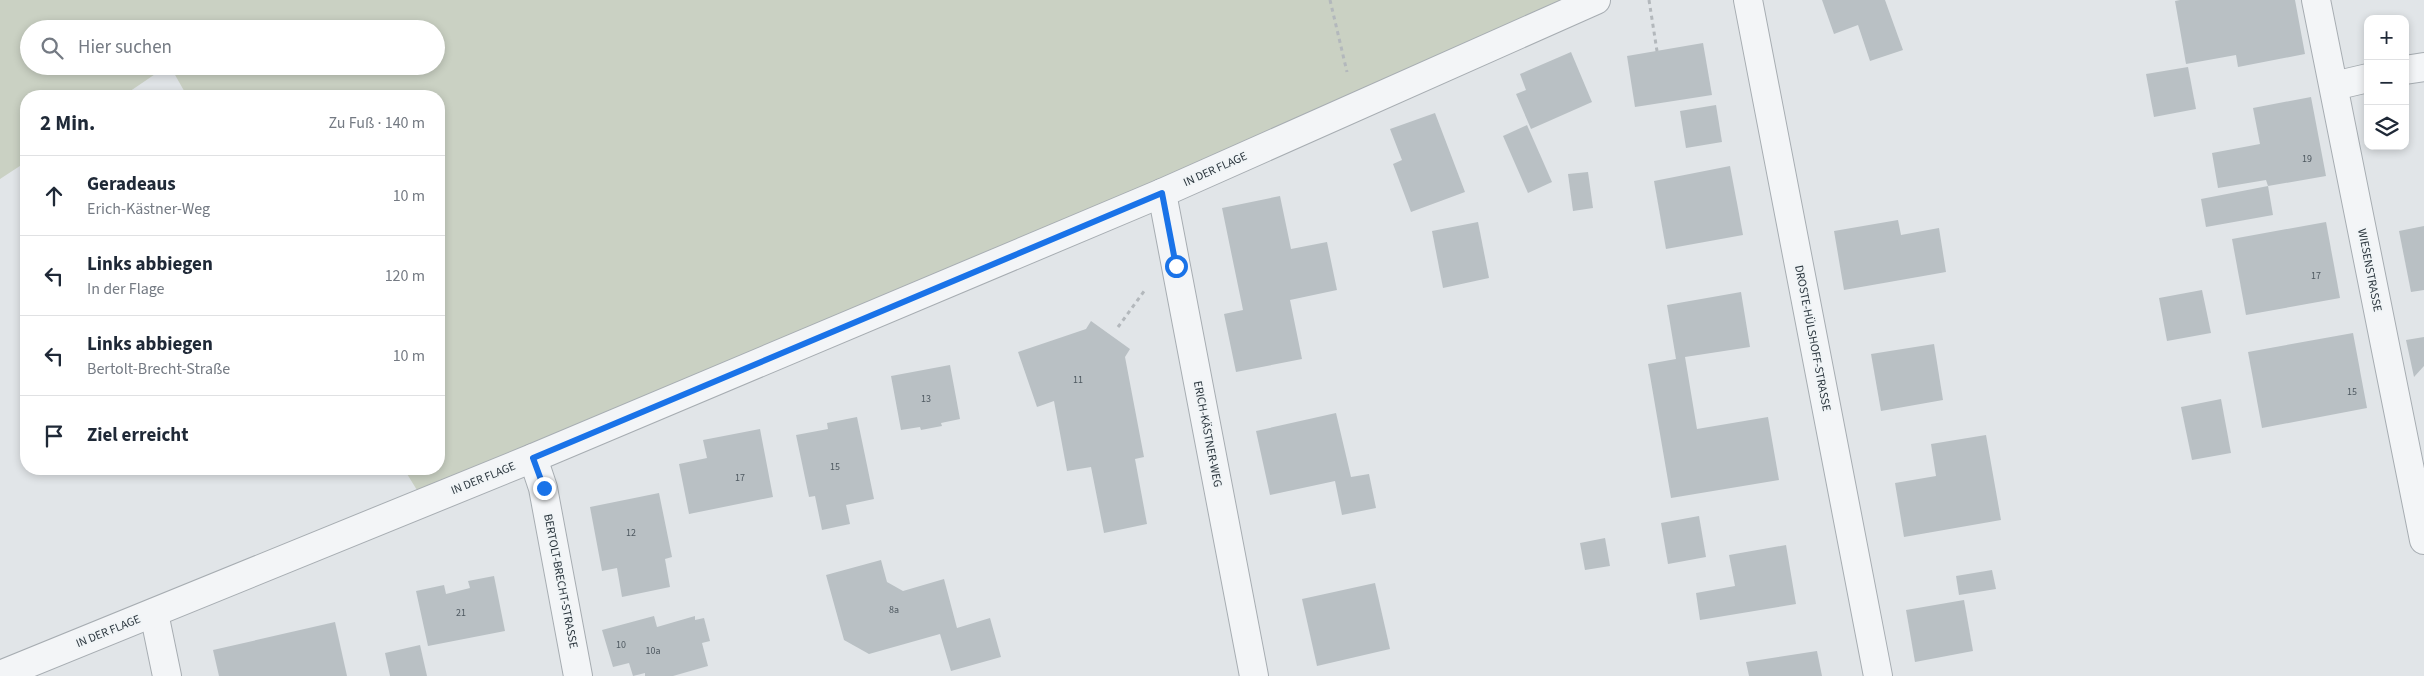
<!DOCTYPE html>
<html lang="de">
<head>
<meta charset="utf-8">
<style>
  body { margin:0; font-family:"Source Sans 3",sans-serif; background:#f6f6f7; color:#1f2937 }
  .controls { position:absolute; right:15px; top:15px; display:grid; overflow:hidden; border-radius:10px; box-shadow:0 2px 8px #0003 }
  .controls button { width:45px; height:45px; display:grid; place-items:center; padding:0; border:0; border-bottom:1px solid #e0e1e3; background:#fff; color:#1f2937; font:25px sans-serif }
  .stop { position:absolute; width:15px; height:15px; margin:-11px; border:4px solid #1a73e8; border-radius:50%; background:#fff }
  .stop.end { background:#1a73e8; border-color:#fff; box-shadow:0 1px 5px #0008 }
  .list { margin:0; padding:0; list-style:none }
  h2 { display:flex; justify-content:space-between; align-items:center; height:65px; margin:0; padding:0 20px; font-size:21px }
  h2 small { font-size:16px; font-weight:400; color:#747a83 }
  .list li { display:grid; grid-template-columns:32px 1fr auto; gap:15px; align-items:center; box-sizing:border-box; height:80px; padding:0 20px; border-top:1px solid #e0e1e3 }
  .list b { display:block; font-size:19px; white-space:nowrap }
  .list p { margin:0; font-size:16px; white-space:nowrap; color:#747a83 }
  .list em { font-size:16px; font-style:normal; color:#747a83 }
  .icon { flex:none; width:28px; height:28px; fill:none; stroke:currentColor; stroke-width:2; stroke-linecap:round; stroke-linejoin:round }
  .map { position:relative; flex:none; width:2424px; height:676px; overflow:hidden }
  .search { position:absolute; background:#fff; box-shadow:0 2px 8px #0003; left:20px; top:20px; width:425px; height:55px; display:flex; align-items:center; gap:12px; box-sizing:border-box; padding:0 18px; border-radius:28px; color:#747a83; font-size:19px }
  .panel { position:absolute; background:#fff; box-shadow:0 2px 8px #0003; left:20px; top:90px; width:425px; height:385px; border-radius:20px }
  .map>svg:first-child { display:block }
  .green { fill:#cad1c3 }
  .building { fill:#b9c0c4 }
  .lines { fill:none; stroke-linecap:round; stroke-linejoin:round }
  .minor-casing { stroke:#a7adb2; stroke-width:30 }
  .path { stroke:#b3b8bc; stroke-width:3; stroke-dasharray:4 4; stroke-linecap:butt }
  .minor { stroke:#f3f5f7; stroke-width:28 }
  .route { stroke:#1a73e8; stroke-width:6 }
  .labels { text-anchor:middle; stroke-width:4; stroke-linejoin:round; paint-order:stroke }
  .number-label { font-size:10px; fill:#4e5860 }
  .street-label { font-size:12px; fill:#2b363e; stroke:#f0f4f6 }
</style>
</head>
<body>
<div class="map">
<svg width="2424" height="676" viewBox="0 0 2424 676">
  <rect width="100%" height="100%" fill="#e1e5e8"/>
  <path class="green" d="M0 0H1578L420 495 404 469H439V96H187L170 66H436V29H29V66H167L123 96H26V162L0 179Z"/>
  <g class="building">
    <path d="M1822 0H1885L1903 50 1870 61 1858 25 1834 34Z"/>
    <path d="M2180 0H2295L2305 54 2238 67 2236 55 2186 64 2175 1Z"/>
    <path d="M1703 43 1712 95 1635 107 1627 56Z"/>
    <path d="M1571 52 1592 102 1531 129 1516 94 1526 90 1520 74Z"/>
    <path d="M2188 67 2196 109 2154 117 2146 74Z"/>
    <path d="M2311 97 2326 176 2268 186 2266 180 2218 188 2212 153 2260 144 2253 108Z"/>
    <path d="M1716 105 1722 142 1686 148 1680 111Z"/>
    <path d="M1435 113 1465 192 1411 212 1393 164 1402 160 1390 129Z"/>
    <path d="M1527 125 1552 182 1528 193 1503 136Z"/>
    <path d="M1730 166 1743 235 1666 249 1654 181Z"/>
    <path d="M1588 172 1593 208 1573 211 1568 174Z"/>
    <path d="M2268 186 2273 215 2206 227 2201 199Z"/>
    <path d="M1280 196 1291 249 1327 242 1337 290 1290 300 1302 359 1236 372 1224 314 1243 310 1222 208Z"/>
    <path d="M1898 220 1901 235 1939 228 1946 272 1844 290 1834 231Z"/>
    <path d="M1478 222 1489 278 1443 288 1432 231Z"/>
    <path d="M2326 222 2340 298 2246 315 2232 239Z"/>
    <path d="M2424 226V290L2411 292 2399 231Z"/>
    <path d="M2202 290 2211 333 2167 341 2159 298Z"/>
    <path d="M1741 292 1750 347 1685 357 1697 429 1768 417 1779 480 1671 498 1648 364 1676 359 1667 305Z"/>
    <path d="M1091 321 1130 349 1125 357 1144 457 1135 459 1147 524 1104 533 1091 467 1067 471 1054 401 1037 407 1018 352 1086 329Z"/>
    <path d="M2353 333 2367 408 2262 428 2248 352Z"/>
    <path d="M2424 337V366L2414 377 2406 340Z"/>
    <path d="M1934 344 1943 400 1881 411 1871 354Z"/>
    <path d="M950 365 960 419 941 423 942 426 921 430 920 427 901 430 891 376Z"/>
    <path d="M2221 399 2231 453 2192 460 2181 407Z"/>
    <path d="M1336 413 1351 477 1369 474 1376 508 1342 515 1335 481 1270 495 1256 431Z"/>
    <path d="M857 417 874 499 846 505 850 524 822 530 815 496 809 497 796 435 828 429 827 423Z"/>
    <path d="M760 429 773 497 689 514 679 464 707 458 703 440Z"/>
    <path d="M1986 435 2001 520 1904 537 1895 483 1936 476 1931 444Z"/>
    <path d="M659 493 672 557 665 559 670 587 622 597 617 568 602 571 590 507Z"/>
    <path d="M1699 516 1706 557 1668 564 1661 523Z"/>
    <path d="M1605 538 1610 566 1585 570 1580 543Z"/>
    <path d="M1786 545 1796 604 1700 620 1696 593 1735 586 1729 555Z"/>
    <path d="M881 560 887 582 903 591 944 579 957 628 990 618 1001 657 951 671 940 634 869 654 844 640 826 575Z"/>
    <path d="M1992 570 1996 589 1959 595 1956 576Z"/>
    <path d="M494 576 505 631 428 646 416 591 444 585 446 594 470 588 468 581Z"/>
    <path d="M1375 583 1390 649 1317 666 1302 599Z"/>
    <path d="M1964 600 1973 651 1915 662 1906 610Z"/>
    <path d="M654 616 657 627 695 616V620L704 618 710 641 702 643 708 666 673 676H645V673L633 676 629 663 613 667 602 630Z"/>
    <path d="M335 622 347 676H219L213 650Z"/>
    <path d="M420 645 427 676H390L385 653Z"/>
    <path d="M1817 651 1822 676H1749L1746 662Z"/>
  </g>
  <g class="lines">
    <defs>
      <g id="minor">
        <path d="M1748 0 1878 676"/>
        <path d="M2316 0 2424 540"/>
        <path d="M2405 70 2424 67"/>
        <path d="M2334 86 2368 78"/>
        <path d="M1162 193 1254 676"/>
        <path d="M533 458 543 488 578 676"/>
        <path d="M154 613 167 676"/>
        <path d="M0 675 533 458 1162 193 1596 0"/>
      </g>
    </defs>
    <use href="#minor" class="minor-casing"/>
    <g class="path">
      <path d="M1330 0 1347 72"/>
      <path d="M1649 0 1657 51"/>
      <path d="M1118 327 1145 290"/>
    </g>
    <use href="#minor" class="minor"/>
  </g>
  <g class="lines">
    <path class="route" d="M544 488 533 458 1162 193 1176 266"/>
  </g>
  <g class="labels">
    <g class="number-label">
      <text x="2307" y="162">19</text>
      <text x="2316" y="279">17</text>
      <text x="1078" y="383">11</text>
      <text x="2352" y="395">15</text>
      <text x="926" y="402">13</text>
      <text x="835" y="470">15</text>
      <text x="740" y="481">17</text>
      <text x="631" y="536">12</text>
      <text x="894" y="613">8a</text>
      <text x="461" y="616">21</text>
      <text x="621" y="648">10</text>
      <text x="653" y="654">10a</text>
    </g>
    <g class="street-label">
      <text transform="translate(1215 169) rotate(-24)" y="4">IN DER FLAGE</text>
      <text transform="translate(2370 270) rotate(79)" y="4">WIESENSTRASSE</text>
      <text transform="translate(1813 338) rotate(79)" y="4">DROSTE-HÜLSHOFF-STRASSE</text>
      <text transform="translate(1208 434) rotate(79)" y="4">ERICH-KÄSTNER-WEG</text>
      <text transform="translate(483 478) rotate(-22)" y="4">IN DER FLAGE</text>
      <text transform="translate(561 581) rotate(79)" y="4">BERTOLT-BRECHT-STRASSE</text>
      <text transform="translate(108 631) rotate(-22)" y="4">IN DER FLAGE</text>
    </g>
  </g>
</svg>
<div class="controls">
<button>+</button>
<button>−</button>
<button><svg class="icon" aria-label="layers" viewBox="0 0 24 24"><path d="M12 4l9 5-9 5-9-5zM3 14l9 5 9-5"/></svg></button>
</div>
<div class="stop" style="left:1176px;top:266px"></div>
<div class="stop end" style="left:544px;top:488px"></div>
<div class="search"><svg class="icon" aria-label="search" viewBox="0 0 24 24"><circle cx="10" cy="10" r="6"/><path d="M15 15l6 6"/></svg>Hier suchen</div>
<section class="panel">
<h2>2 Min.<small>Zu Fuß · 140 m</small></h2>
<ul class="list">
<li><svg class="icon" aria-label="ahead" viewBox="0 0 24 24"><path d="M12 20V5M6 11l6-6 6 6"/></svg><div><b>Geradeaus</b><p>Erich-Kästner-Weg</p></div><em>10 m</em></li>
<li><svg class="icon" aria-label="left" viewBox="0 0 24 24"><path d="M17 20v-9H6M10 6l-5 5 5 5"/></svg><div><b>Links abbiegen</b><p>In der Flage</p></div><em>120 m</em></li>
<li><svg class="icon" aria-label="left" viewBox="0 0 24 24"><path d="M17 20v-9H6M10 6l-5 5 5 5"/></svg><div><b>Links abbiegen</b><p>Bertolt-Brecht-Straße</p></div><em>10 m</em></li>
<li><svg class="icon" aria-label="arrive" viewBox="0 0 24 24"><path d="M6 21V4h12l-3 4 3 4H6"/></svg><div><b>Ziel erreicht</b></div></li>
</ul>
</section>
</div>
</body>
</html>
